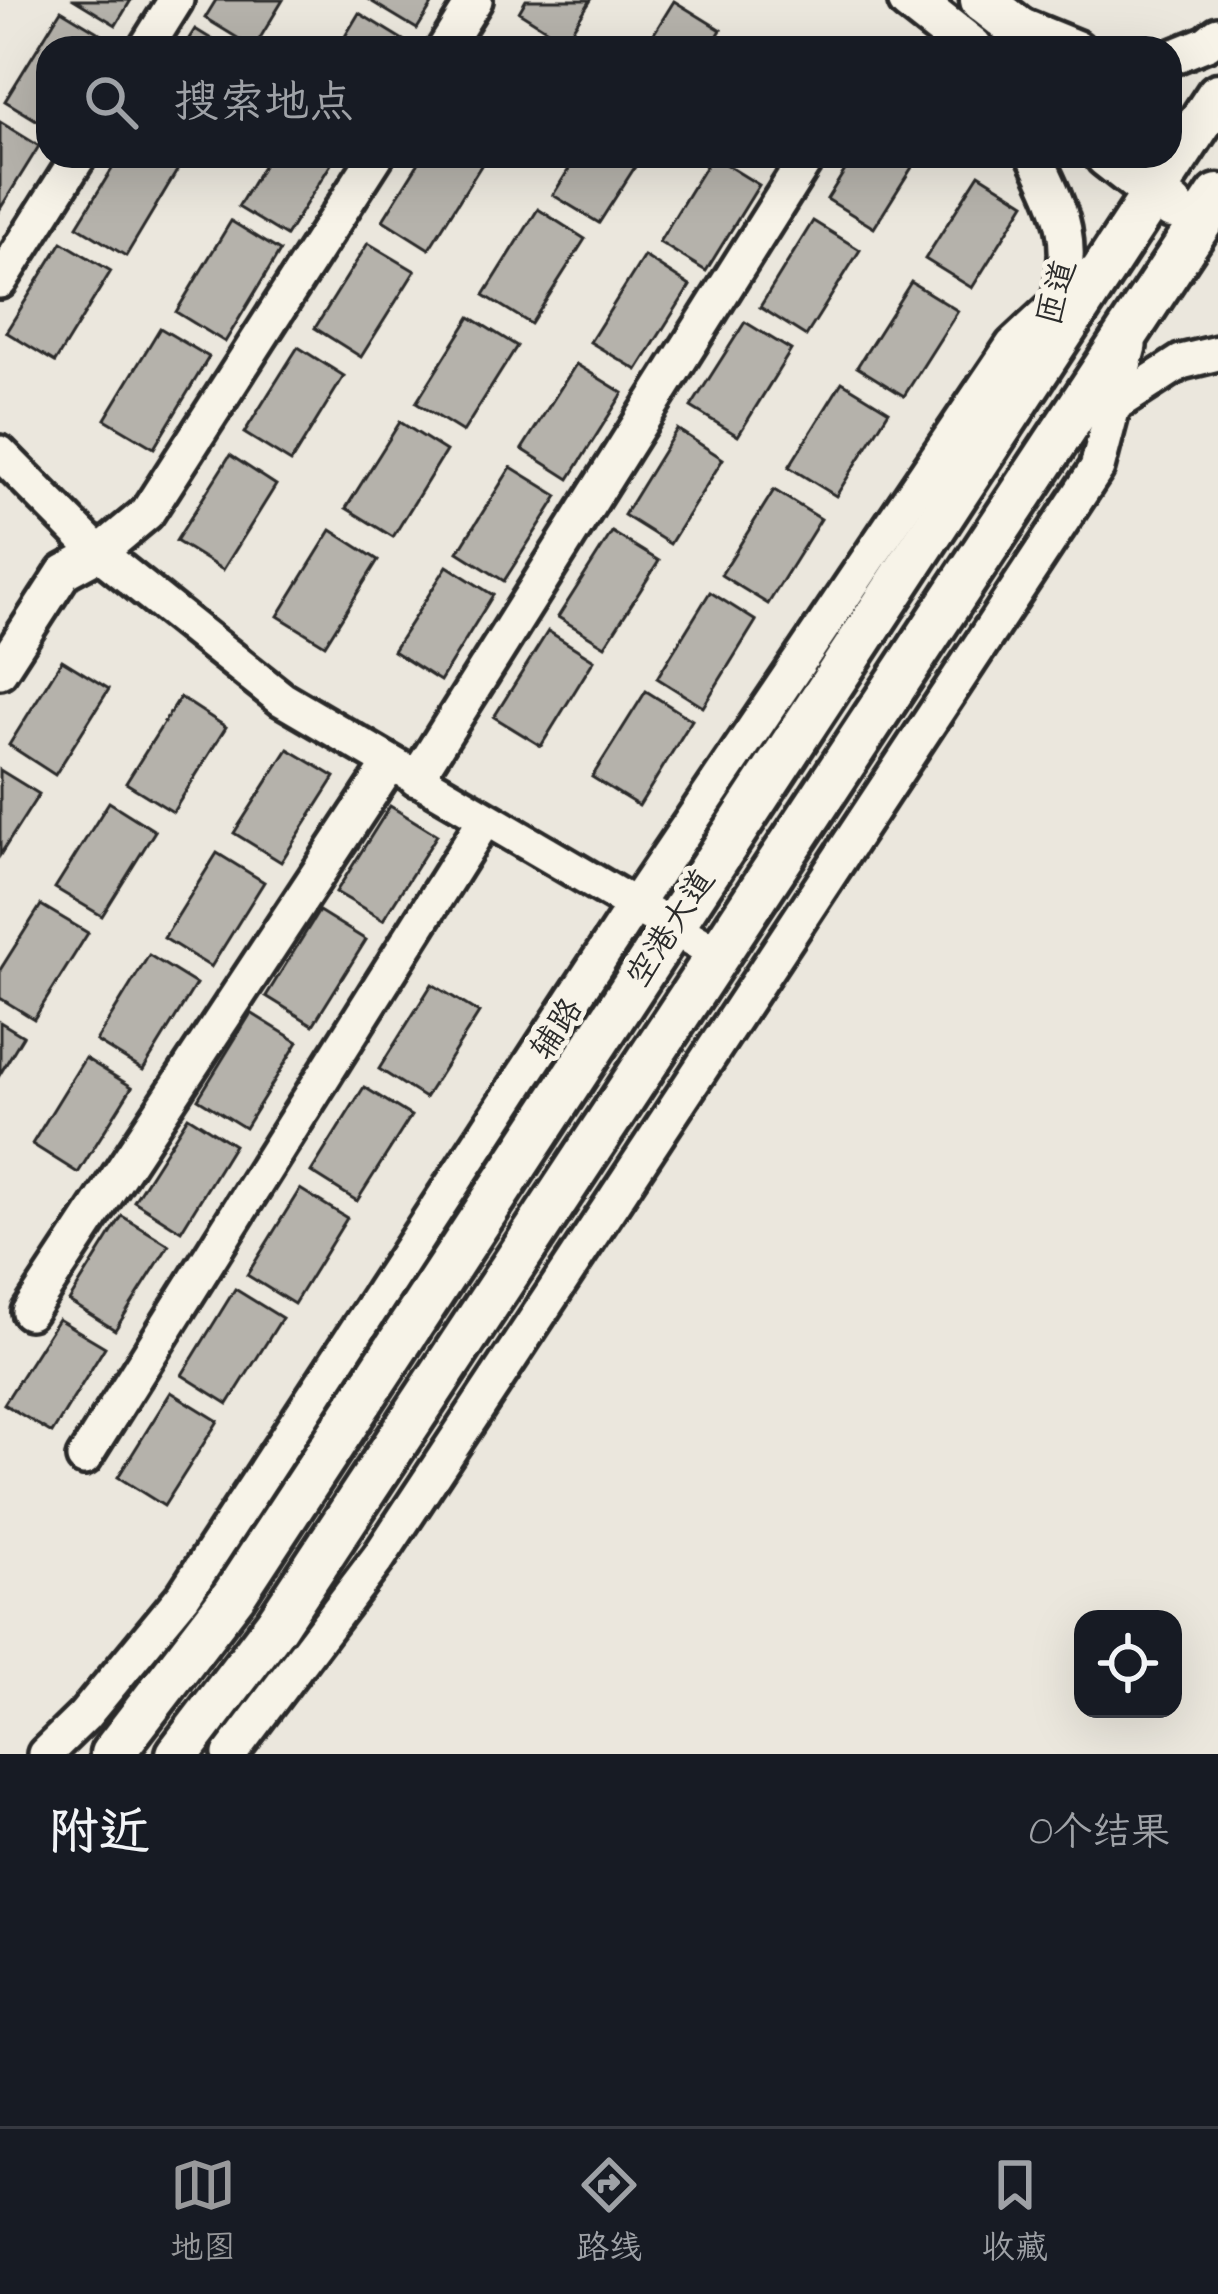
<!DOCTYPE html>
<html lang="zh">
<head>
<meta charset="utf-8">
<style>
  body { margin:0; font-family:"Architects Daughter","LXGW WenKai TC",sans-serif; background:#242831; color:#f1f3f6 }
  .controls { position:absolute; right:36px; bottom:36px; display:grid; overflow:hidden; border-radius:24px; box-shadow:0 12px 48px #0002 }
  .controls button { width:108px; height:108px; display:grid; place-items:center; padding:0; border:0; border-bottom:3px solid #363941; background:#171b24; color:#f1f3f6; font:60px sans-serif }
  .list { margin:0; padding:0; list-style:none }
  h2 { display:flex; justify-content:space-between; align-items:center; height:156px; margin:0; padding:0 48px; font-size:51px }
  h2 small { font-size:39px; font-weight:400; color:#9ea1a6 }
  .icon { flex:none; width:66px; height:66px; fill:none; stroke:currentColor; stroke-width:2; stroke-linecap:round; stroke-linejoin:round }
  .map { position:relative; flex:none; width:1218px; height:1754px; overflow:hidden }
  .search { position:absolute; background:#171b24; box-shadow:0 12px 48px #0002; left:36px; right:36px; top:36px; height:132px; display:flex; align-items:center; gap:30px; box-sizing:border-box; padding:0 42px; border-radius:36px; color:#9ea1a6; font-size:45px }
  .sheet { height:372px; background:#171b24 }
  nav { display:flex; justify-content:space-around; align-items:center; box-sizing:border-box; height:168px; border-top:3px solid #363941; background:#171b24; font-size:33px; color:#9ea1a6 }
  nav a { display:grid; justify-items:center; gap:6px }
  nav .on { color:#98999b }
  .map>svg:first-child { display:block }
  .building { fill:#b5b2ab; stroke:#2b2b2b; stroke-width:3 }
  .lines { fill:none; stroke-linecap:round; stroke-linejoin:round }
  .minor-casing { stroke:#2b2b2b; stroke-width:42 }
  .major-casing { stroke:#2b2b2b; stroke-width:51 }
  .minor { stroke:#f7f3e8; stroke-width:33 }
  .major { stroke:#f7f3e8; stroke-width:42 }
  .labels { text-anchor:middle; stroke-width:10; stroke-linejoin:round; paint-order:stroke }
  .street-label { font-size:33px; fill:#2b2b2b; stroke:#f7f3e8 }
</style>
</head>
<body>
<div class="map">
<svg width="1218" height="1754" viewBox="0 0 1218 1754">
  <rect width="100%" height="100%" fill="#ebe7dd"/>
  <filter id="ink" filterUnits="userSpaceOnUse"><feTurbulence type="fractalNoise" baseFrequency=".00833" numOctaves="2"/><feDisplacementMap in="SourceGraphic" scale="24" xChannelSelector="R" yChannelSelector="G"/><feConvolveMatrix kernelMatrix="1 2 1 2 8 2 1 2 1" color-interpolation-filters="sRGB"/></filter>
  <g filter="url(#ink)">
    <g class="building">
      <path d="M75 0H131L116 25Z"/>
      <path d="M216 0H283L254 48 205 18Z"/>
      <path d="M369 0H435L417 29Z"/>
      <path d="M526 0H591L565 41 519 12Z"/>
      <path d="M674 1 721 30 710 48H645Z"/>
      <path d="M61 10 109 39 104 48H48V127L5 101Z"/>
      <path d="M359 13 408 43 405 48H338Z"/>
      <path d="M195 29 226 48H183Z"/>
      <path d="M0 122 39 146 0 209Z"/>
      <path d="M120 156H168L181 164 126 256 77 226Z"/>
      <path d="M269 156H336L286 236 238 207Z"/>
      <path d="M423 156H470L482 164 429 249 383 220Z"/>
      <path d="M577 156H642L599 223 553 195Z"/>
      <path d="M712 156 759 185 706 271 659 242Z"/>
      <path d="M854 156H919L874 228 827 199Z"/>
      <path d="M979 174 1025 203 972 288 925 259Z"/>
      <path d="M538 209 585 239 531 324 484 295Z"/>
      <path d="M231 221 280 251 225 342 176 312Z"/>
      <path d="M813 221 860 250 806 336 760 307Z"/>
      <path d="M62 242 111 271 55 362 6 332Z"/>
      <path d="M368 243 415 271 361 357 315 328Z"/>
      <path d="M644 256 690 286 637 370 590 342Z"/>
      <path d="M911 282 958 311 904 396 857 367Z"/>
      <path d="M470 317 517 346 463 432 416 403Z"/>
      <path d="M745 322 791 350 738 436 691 407Z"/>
      <path d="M160 328 209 357 154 448 105 419Z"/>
      <path d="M298 347 344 376 291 462 244 433Z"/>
      <path d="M576 364 623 393 569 479 522 449Z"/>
      <path d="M842 382 889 411 836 496 789 467Z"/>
      <path d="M400 422 446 451 393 537 346 508Z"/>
      <path d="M677 429 723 459 670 544 624 515Z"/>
      <path d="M230 455 276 485 223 570 176 541Z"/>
      <path d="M511 467 558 496 504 581 458 552Z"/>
      <path d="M774 490 821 519 768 604 721 575Z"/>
      <path d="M331 530 378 560 325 645 278 616Z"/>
      <path d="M612 532 659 561 605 646 558 617Z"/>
      <path d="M447 566 493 595 440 681 393 651Z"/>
      <path d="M710 592 756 621 703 707 657 678Z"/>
      <path d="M548 631 594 660 541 746 494 717Z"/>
      <path d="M62 660 109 689 55 775 9 745Z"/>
      <path d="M646 691 692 720 639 806 592 777Z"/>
      <path d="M180 697 226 727 173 812 126 783Z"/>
      <path d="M288 749 335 777 281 862 234 833Z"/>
      <path d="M0 770 39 794 0 855Z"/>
      <path d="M109 802 155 831 102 916 55 888Z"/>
      <path d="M390 806 437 835 383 920 336 892Z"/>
      <path d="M217 853 264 882 211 967 164 938Z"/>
      <path d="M41 905 88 933 34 1019 0 998V970Z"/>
      <path d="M319 911 366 940 313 1025 266 996Z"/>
      <path d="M149 955 196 984 143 1070 96 1041Z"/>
      <path d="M432 984 479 1013 425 1098 379 1069Z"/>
      <path d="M251 1013 298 1042 245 1128 198 1099Z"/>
      <path d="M0 1022 23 1036 0 1074Z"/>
      <path d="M85 1058 132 1087 78 1173 32 1144Z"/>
      <path d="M364 1087 411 1116 357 1201 311 1172Z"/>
      <path d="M188 1116 234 1145 181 1231 134 1201Z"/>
      <path d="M300 1189 347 1218 294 1304 247 1275Z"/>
      <path d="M122 1216 169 1245 115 1330 69 1301Z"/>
      <path d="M235 1289 282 1318 228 1404 182 1375Z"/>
      <path d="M58 1319 105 1347 52 1433 4 1404Z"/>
      <path d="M171 1392 218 1421 164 1506 118 1477Z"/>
    </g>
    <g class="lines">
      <defs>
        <g id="minor">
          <path d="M1023 26 1077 48"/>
          <path d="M146 48 176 0"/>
          <path d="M445 48 475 0"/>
          <path d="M1170 58 1207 43 1218 34"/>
          <path d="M1035 156C1062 212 1078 245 1056 307"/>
          <path d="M0 281 79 156"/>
          <path d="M1107 410 1181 362 1218 353"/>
          <path d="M0 453 99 553 282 699 718 954"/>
          <path d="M0 671 64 572 99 553 147 513 376 156"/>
          <path d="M416 779 808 156"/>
          <path d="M29 1312 390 764"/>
          <path d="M84 1458 485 819"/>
          <path d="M45 1754 84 1716 184 1595 634 906 1013 345 1087 276"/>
          <path d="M230 1754 379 1557 1097 468 1129 346"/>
        </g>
        <g id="major">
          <path d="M910 0 971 48"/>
          <path d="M982 0 1043 48"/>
          <path d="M1107 156 1172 207"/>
          <path d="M112 1754 234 1595 1218 95"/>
          <path d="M178 1754 276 1625 1218 196"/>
        </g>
      </defs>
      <use href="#minor" class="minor-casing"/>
      <use href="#major" class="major-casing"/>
      <use href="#minor" class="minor"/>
      <use href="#major" class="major"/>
    </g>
  </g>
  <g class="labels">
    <g class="street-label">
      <text transform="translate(1055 292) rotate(-75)" y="12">匝道</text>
      <text transform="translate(669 927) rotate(-57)" y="12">空港大道</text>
      <text transform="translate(555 1028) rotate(-57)" y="12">辅路</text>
    </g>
  </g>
</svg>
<div class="controls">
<button><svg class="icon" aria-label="locate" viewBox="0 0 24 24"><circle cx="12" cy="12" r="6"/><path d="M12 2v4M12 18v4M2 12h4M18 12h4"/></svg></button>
</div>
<div class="search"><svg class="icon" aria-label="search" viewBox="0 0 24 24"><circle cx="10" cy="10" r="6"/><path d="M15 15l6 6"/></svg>搜索地点</div>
</div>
<section class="sheet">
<h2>附近<small>0个结果</small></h2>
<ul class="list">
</ul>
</section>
<nav>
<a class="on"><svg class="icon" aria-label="map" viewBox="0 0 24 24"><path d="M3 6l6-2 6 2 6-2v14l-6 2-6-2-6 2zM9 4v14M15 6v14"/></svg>地图</a>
<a><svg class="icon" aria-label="directions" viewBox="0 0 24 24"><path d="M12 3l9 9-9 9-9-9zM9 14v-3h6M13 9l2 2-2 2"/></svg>路线</a>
<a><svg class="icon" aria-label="saved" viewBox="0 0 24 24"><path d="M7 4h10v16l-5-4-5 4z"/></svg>收藏</a>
</nav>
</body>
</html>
